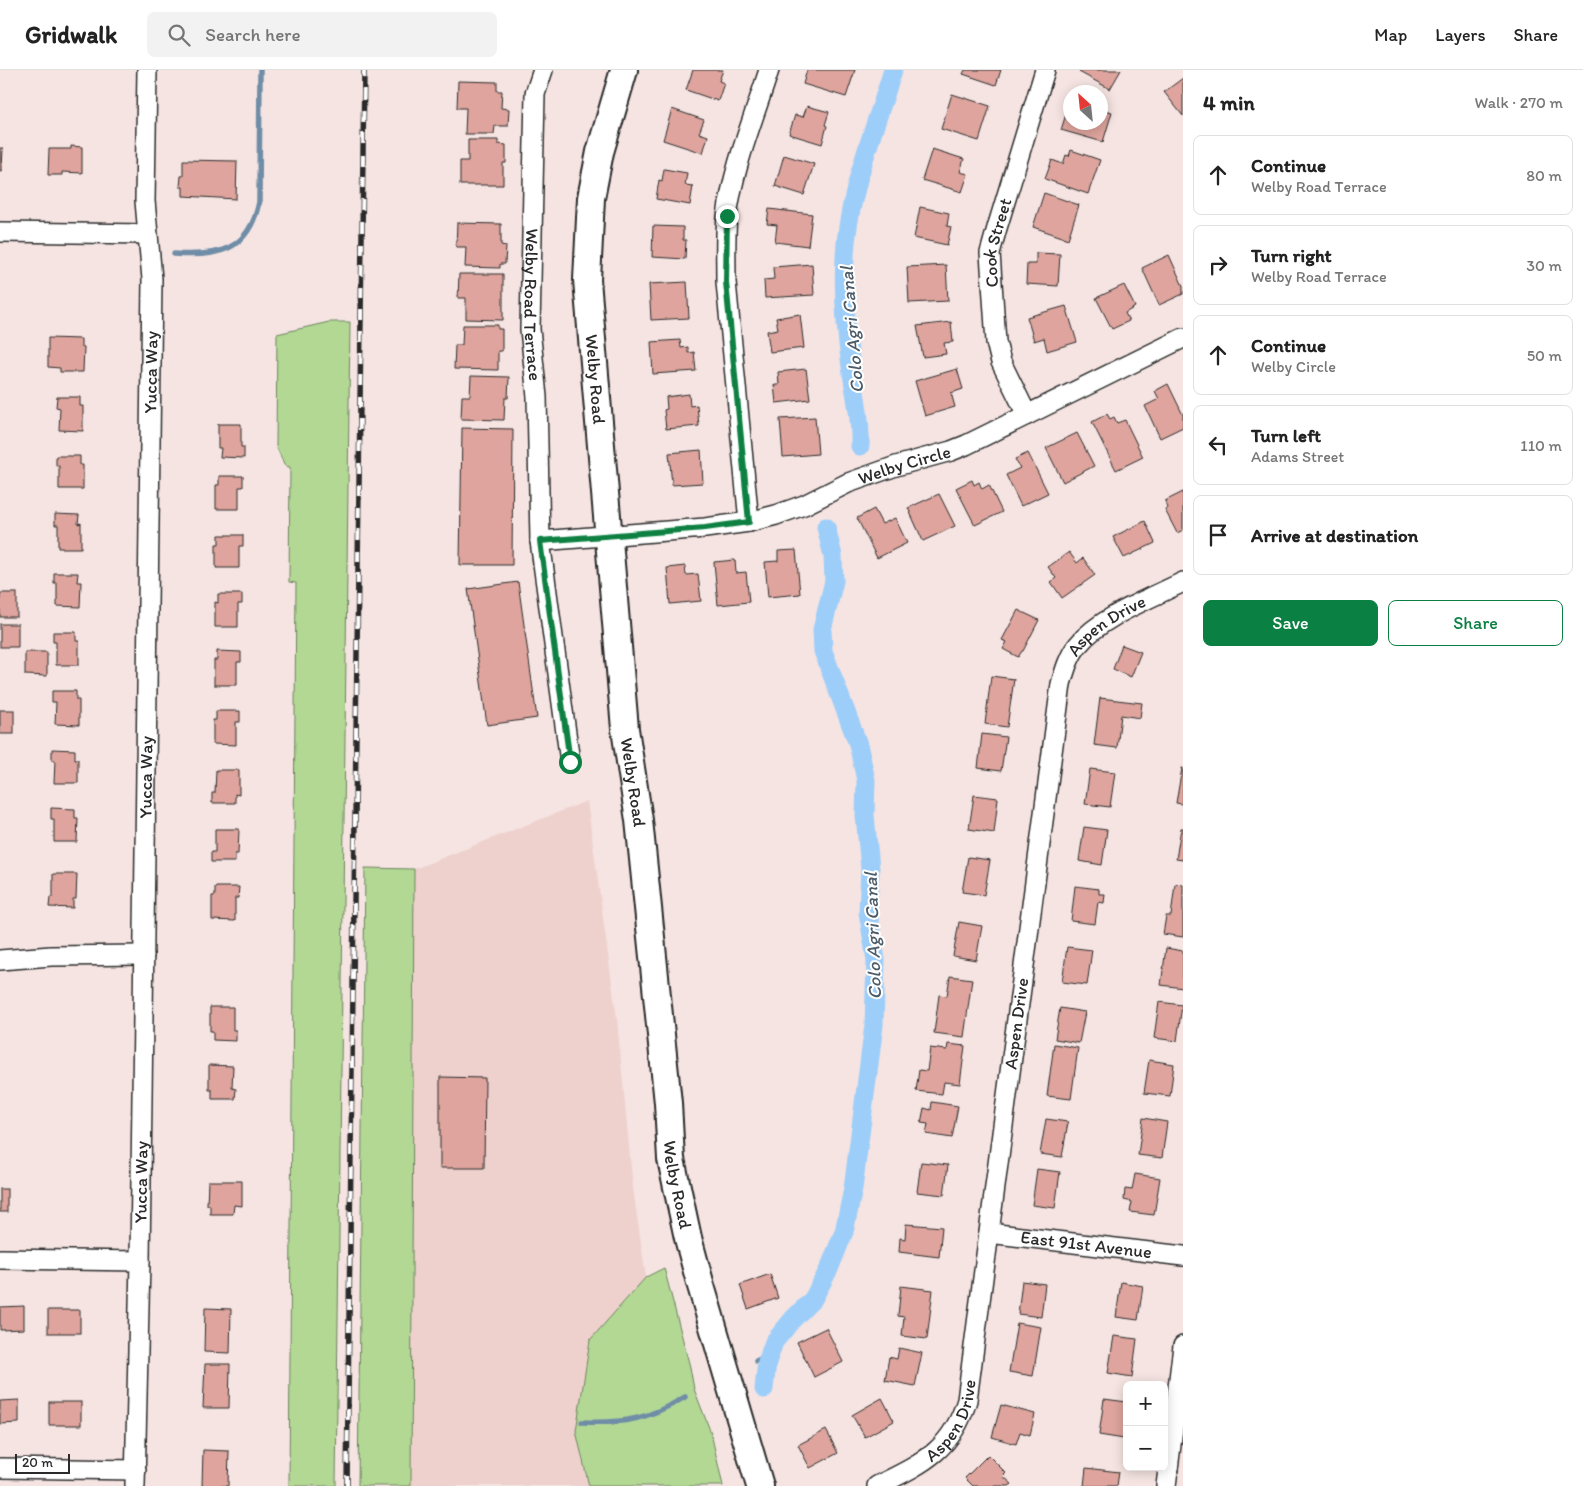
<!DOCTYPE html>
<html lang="en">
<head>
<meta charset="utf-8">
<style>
  body { margin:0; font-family:Itim,sans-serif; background:#f2f2f2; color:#222 }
  .controls { position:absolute; right:15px; bottom:15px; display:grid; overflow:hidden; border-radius:8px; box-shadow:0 2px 12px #0003 }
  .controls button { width:45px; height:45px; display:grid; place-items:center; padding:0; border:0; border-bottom:1px solid #e0e0e0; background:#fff; color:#222; font:25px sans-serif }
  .compass { position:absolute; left:1063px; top:15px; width:45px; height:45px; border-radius:50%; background:#fff; box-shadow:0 2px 12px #0003; rotate:333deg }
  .scale { position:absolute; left:15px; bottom:12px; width:55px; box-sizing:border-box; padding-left:5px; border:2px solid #2b2b2b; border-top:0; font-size:14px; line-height:18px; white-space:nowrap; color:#2b2b2b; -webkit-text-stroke:4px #fff; paint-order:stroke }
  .stop { position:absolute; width:15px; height:15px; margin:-11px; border:4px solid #0b8043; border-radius:50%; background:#fff }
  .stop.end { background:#0b8043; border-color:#fff; box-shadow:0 1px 5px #0008 }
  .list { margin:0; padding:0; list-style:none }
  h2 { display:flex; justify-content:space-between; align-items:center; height:65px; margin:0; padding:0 20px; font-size:21px }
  h2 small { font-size:16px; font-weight:400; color:#767676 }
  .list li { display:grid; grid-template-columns:32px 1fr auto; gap:15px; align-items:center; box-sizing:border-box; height:80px; margin:0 10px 10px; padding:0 10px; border:1px solid #e0e0e0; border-radius:8px }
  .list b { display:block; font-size:19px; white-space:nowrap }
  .list p { margin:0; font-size:16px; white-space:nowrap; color:#767676 }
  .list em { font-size:16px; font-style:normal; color:#767676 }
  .actions { display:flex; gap:10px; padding:15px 20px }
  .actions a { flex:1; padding:11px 0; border:1px solid #0b8043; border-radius:8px; text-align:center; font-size:18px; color:#0b8043 }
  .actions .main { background:#0b8043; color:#fff }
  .icon { flex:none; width:28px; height:28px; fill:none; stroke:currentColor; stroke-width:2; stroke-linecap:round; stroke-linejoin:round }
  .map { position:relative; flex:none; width:1183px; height:1416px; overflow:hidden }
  header { display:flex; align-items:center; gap:30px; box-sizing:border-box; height:70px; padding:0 25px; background:#fff; border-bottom:1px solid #e0e0e0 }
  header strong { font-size:24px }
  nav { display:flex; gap:28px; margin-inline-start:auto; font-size:18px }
  .search { width:350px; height:45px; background:#f2f2f2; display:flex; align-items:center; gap:12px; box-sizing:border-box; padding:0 18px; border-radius:8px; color:#767676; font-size:19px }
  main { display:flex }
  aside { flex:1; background:#fff }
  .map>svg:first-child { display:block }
  .built { fill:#eed1cd }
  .green { fill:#b2d894; stroke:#6e8260 }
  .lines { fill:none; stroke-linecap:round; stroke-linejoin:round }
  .stream { stroke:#6f8da7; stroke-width:5.5 }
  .canal { stroke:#9dcefa; stroke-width:19 }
  .building { fill:#dea49d; stroke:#2b2b2b }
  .street-casing { stroke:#2b2b2b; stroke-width:22 }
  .secondary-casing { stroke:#2b2b2b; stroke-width:30 }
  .street { stroke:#fff; stroke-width:19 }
  .secondary { stroke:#fff; stroke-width:26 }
  .rail-casing { stroke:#2b2b2b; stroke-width:5.5 }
  .rail { stroke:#fff; stroke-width:4; stroke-dasharray:11; stroke-linecap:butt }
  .route { stroke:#0b8043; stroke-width:6 }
  .labels { text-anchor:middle; stroke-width:4; stroke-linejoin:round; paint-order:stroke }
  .street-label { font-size:18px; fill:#2b2b2b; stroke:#fff }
  .water-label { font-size:19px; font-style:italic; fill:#4d5c69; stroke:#fff }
</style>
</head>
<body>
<header>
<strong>Gridwalk</strong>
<div class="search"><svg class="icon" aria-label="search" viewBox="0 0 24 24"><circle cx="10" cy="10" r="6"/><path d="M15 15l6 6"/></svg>Search here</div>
<nav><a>Map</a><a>Layers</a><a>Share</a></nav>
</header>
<main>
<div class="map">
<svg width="1183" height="1416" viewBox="0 0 1183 1416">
  <rect width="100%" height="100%" fill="#f5e4e2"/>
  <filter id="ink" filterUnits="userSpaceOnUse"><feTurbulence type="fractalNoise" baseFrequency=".02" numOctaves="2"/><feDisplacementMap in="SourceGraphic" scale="10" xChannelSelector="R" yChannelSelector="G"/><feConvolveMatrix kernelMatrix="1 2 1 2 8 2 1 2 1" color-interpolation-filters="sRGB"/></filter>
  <g filter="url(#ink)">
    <path class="built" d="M587 731 617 950 633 1119 646 1207 590 1270 576 1361 589 1416H411L414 799Z"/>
    <g class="green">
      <path d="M329 252H350L336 1416H289L296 513 289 512 290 397 285 396 276 376 277 264Z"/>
      <path d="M365 798 414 799 411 1416H358Z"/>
      <path d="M664 1198 690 1297 694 1319 711 1363 723 1416H589L576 1361 590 1270 646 1207Z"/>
    </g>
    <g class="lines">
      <g class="stream">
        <path d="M174 184C218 187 249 181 259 132L260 0"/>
        <path d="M756 1291 769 1285"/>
        <path d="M582 1352C624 1354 649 1349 685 1327"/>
      </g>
      <g class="canal">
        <path d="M860 376C861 348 855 325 851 297 846 262 843 223 845 187 847 126 875 59 893 0"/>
        <path d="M764 1319 767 1292 774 1272 793 1249 813 1229 829 1199 844 1162 853 1119 874 955 876 890 868 842 870 799 865 745 866 710 858 674 823 581 822 560 834 511 833 486 826 457"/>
      </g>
    </g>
    <g class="building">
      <path d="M693 0H723L719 11 724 13 718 31 686 20Z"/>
      <path d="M807 0H855L846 27 803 14Z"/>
      <path d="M965 0H1001L996 15 963 4Z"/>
      <path d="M1080 0H1121L1110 19 1079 2Z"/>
      <path d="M1183 8V46L1164 22Z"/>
      <path d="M458 11 497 12V21H502L501 38 509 39 508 56H495L494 64H465L466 38H457Z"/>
      <path d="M952 24 990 36 979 71 941 59Z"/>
      <path d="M807 36 829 42 825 55 827 56 822 74 789 64 795 45 803 47Z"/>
      <path d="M672 39 704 50 699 63 708 66 703 83 663 70Z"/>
      <path d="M1100 39 1112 42 1103 72 1061 60 1067 41 1070 42V52H1100Z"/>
      <path d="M468 70H498V74L506 75V93H503V115H460V91H468Z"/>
      <path d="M71 76 82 77V103L62 102V105H48L49 79H71Z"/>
      <path d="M0 78H3L2 101H0Z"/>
      <path d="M932 79 964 89 960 102 968 104 962 122 922 110Z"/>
      <path d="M1071 80 1100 90 1088 124 1045 109 1052 90 1063 94 1066 85 1069 86Z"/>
      <path d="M784 85 814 94 804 125 775 116Z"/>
      <path d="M183 90 237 91 236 129 183 126V117H180L181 106H183Z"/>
      <path d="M664 99 687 103 685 115 693 116 690 135 656 129 659 110 662 111Z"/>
      <path d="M1044 123 1079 135 1068 169 1033 157Z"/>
      <path d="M920 137 949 143 947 156 951 157 947 175 914 168Z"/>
      <path d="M769 139 812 144 808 176 775 172 777 155 767 154Z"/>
      <path d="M457 153 501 154V175L506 176 505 194H500V198L465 197 466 177H456Z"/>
      <path d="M653 156 683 157V170H686L685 189 652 187Z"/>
      <path d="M1036 183 1060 184 1058 216 1026 214 1027 194H1036Z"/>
      <path d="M1169 185 1183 216V224L1159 235 1142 198Z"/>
      <path d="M812 194 814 225 765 228 764 210 774 209 773 197Z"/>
      <path d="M946 195 948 231 909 233 907 197Z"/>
      <path d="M459 204H503V250L466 249V228H458Z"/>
      <path d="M687 212 689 248 651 250 649 214Z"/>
      <path d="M1124 215 1135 237 1125 243 1129 251 1112 259 1096 228Z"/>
      <path d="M1066 236 1077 272 1047 281 1044 268 1034 271 1027 247Z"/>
      <path d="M800 244 804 278 770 282 767 261 778 259 776 248Z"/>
      <path d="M951 252 953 272 944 273 946 284 923 287 917 256Z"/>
      <path d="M463 255H498V259H502V281H498V300L454 299 455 275H462Z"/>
      <path d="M48 268 81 269V277H84L83 302H60V298L48 297Z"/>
      <path d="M680 270 681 278 688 277V283L694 282 696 301 653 304 651 272Z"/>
      <path d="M806 299 810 329 776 333 774 315H779L778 302Z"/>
      <path d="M957 299 963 319 951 323 955 337 925 346 915 311Z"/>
      <path d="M471 306 509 307 508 328H505L504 350 461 349 462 326H470Z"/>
      <path d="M1168 314 1183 345V357L1160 368 1145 336 1159 329 1155 321Z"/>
      <path d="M689 324 690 336 697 335 699 356 666 359 664 340 667 339 666 327Z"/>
      <path d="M57 327H80V336H83V361L59 360 60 338 56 337Z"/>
      <path d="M1107 344 1110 349 1114 347 1117 353 1125 350 1143 387 1116 400 1092 352Z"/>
      <path d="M815 347 818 384 783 387 780 349Z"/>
      <path d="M218 354H241V377H244V388L220 387 221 378H218Z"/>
      <path d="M462 358 513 359 512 495H460Z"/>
      <path d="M1077 363 1094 396 1063 412 1046 378Z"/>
      <path d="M701 380 703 413 672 415 669 383Z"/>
      <path d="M1028 383 1048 423 1021 436 1006 405 1020 398 1015 389Z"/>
      <path d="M56 386H80V395H83V419H59V396H56Z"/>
      <path d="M219 406H243V417H239V439H216V415H219Z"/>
      <path d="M972 410 974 415 979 412 982 419 989 415 1002 442 975 455 956 418Z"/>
      <path d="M1183 422V460L1177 463 1165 440 1168 438 1165 431Z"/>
      <path d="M939 424 955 456 923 471 908 438Z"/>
      <path d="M874 439 882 454 895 448 907 473 877 488 857 448Z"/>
      <path d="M55 444 79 445 78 454 81 453V478H58V455H55Z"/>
      <path d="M1145 451 1155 473 1124 488 1113 467Z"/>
      <path d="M219 465H243V476H239V498H216V474H219Z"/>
      <path d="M796 480 800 524 768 527 765 492 778 491V481Z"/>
      <path d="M1069 482 1077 493 1083 488 1095 505 1062 528 1051 512 1056 508 1048 497Z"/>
      <path d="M735 490 736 503 746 502 749 532 718 535 714 492Z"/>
      <path d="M685 496 686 505 698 504 701 531 670 534 667 498Z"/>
      <path d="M54 503H78L77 512H81L80 537 57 536V513H54Z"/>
      <path d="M518 512 537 648 487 655 468 519Z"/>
      <rect x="0" y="523" width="17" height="24"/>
      <path d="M218 524H242V534H238V557H215V532L218 533Z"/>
      <path d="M1018 540 1039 550 1023 581H1022L1018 587 1003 579 1007 572 1002 570Z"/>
      <rect x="0" y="554" width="18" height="23"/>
      <path d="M53 562H76V571H79V595H56V572H53Z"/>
      <path d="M1122 575 1141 582 1131 607 1113 599Z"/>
      <path d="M217 581 241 582V592H237V615H214V590H217Z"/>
      <path d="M25 582H47V606L25 605Z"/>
      <path d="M991 606 1014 609 1007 657 985 654Z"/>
      <path d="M52 621H76V630H79V655L55 654 56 632H52Z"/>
      <path d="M1100 628 1142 633 1140 648 1121 645 1117 678 1094 675Z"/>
      <rect x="0" y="640" width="14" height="24"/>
      <path d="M216 641H240V652H236V675L213 674V650H216Z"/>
      <path d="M982 664 1006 667 1001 701 978 698Z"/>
      <path d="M52 679 75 680V689H78V713H54L55 690H52Z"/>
      <path d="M1182 698H1183V734L1176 733Z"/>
      <path d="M1090 699 1115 702 1110 737 1085 734Z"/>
      <path d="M216 700H239V725L235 724V733H212V723H215Z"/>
      <path d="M974 725 998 728 994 763 969 759Z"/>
      <path d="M51 738 75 739V748H78L77 772H54V749H51Z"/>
      <path d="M1084 757 1107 760 1102 795 1079 791Z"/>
      <path d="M1181 758H1183V790L1176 789Z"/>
      <path d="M215 759H239L238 784H235V792H211V782H215Z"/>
      <path d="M968 787 990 790 984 825 962 822Z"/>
      <path d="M53 804H77L76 829H73V838L49 837 50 827H53Z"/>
      <path d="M1175 814 1183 815V867L1163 864 1166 846H1171Z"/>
      <path d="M1075 816 1099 819V824H1105L1104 833 1098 832 1095 854 1071 851Z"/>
      <path d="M215 817H239L238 828H235V851L212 850V826H215Z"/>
      <path d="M959 852 982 856 976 890 953 886Z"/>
      <path d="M1067 877 1092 880 1087 915 1062 912Z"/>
      <path d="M1166 878 1183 881V918L1161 915Z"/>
      <path d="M950 906 972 909 964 967 934 963 939 925 947 926Z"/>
      <path d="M1159 932 1182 935 1177 971 1154 968Z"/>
      <path d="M210 937H233V960H236V971L213 970V961H210Z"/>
      <path d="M1060 938 1085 942 1079 973 1055 969Z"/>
      <path d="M948 974 965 976 960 1014 944 1012 942 1024 916 1021 919 1000 927 1001 930 978 947 980Z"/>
      <path d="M1054 974 1078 978 1071 1029 1047 1026Z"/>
      <path d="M1149 990 1174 994 1170 1026 1144 1023Z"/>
      <path d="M209 995 233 996 232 1018 236 1019 235 1029H212V1020H209Z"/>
      <path d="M440 1007 485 1008 484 1098H440Z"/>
      <path d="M932 1032 958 1036 952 1068 926 1064 928 1054 921 1053 924 1038 931 1040Z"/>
      <path d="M1143 1048 1167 1052 1162 1088 1138 1085Z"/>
      <path d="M1046 1049 1068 1052 1062 1087 1040 1084Z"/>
      <path d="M921 1092 948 1095 944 1125 917 1122Z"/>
      <path d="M1037 1099 1060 1102 1055 1138 1032 1135Z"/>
      <path d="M1135 1104 1160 1108 1154 1145 1130 1142 1132 1132 1124 1130 1125 1119 1132 1120Z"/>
      <path d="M208 1111H242V1136L234 1135 233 1144H210V1135H207Z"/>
      <rect x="0" y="1119" width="7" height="23"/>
      <path d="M906 1154 942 1157 939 1187 899 1182 900 1168 905 1169Z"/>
      <path d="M770 1204 778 1228 748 1239 740 1215Z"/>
      <path d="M1022 1211 1045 1214 1041 1247 1018 1244Z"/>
      <path d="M1121 1212 1143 1216 1138 1250 1116 1247Z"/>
      <path d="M901 1216 933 1220 927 1269 902 1266 904 1247 898 1246Z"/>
      <path d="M24 1236V1259L0 1260V1237Z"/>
      <path d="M205 1238 231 1239 230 1283 204 1282Z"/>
      <rect x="48" y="1240" width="32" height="23"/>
      <path d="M1017 1253 1041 1257 1033 1306 1009 1302Z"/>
      <path d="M826 1258 843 1292 814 1307 797 1272Z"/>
      <path d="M1114 1266 1137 1269 1132 1307 1108 1303Z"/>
      <path d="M899 1278 922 1283 915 1316 885 1310 889 1287 897 1289Z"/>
      <path d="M205 1294H230L229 1338H203Z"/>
      <path d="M882 1328 894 1351 865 1367 852 1345Z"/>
      <path d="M1104 1329 1127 1332V1351L1124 1369 1099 1365Z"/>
      <path d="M19 1330V1353L0 1354V1331Z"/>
      <rect x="49" y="1332" width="32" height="23"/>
      <path d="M1001 1335 1035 1344 1030 1365 1020 1362 1016 1374 992 1367Z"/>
      <path d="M826 1360 838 1383 810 1398 798 1375Z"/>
      <path d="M203 1380 229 1381 228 1416H202Z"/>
      <path d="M988 1385 1006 1403 1003 1406 1012 1414 1009 1416H973L965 1408Z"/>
      <path d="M1086 1398 1119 1402 1117 1416H1084Z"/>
    </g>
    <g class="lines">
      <defs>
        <g id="street">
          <path id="s1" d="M543 0 535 24 530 259 537 327 540 471 570 692"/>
          <path d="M0 162 147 164"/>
          <path id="s2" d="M1027 345 1001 292 996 272 990 183 997 158 1045 0"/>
          <path d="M749 452 726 212C726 190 725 168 727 147 733 97 754 48 769 0"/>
          <path id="s3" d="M540 471 705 458 749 452 776 445 804 435 848 413 896 396 951 381 966 375 1183 268"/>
          <path d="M0 890 51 886 144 885"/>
          <path id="s4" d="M989 1163 1183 1186"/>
          <path d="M0 1189 140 1191"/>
          <path d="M0 1398 136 1400"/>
          <path id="s5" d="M135 1416 140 1191 152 209 145 131 147 0"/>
          <path id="s6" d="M877 1416C921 1394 952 1381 967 1330L1061 614C1065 600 1069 586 1078 575 1100 547 1151 528 1183 512"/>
          <path d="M1166 1416 1183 1276"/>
        </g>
        <g id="secondary">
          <path id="s7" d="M624 0 600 82 591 128 587 210 625 659 639 750 668 1033 671 1089 688 1168 701 1216 760 1416"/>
        </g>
      </defs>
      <use href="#street" class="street-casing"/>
      <use href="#secondary" class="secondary-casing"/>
      <use href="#street" class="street"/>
      <use href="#secondary" class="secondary"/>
      <defs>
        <path id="rail" d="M347 1416 364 0"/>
      </defs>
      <use href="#rail" class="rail-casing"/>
      <use href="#rail" class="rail"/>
    </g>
  </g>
  <g class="lines" filter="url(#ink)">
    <path class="route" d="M570 692 540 471 705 458 749 452 726 212 727 146"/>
  </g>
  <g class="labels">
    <g class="street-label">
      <text dy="6" stroke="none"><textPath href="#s2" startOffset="180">Cook Street</textPath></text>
      <text dy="6" stroke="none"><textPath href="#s1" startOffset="236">Welby Road Terrace</textPath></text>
      <text dy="6" stroke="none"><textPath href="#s5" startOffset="1114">Yucca Way</textPath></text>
      <text dy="6" stroke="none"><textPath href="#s7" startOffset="314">Welby Road</textPath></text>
      <text dy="6" stroke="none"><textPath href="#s3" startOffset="376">Welby Circle</textPath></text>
      <text dy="6" stroke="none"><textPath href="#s6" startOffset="929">Aspen Drive</textPath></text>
      <text dy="6" stroke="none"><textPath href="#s5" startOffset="709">Yucca Way</textPath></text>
      <text dy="6" stroke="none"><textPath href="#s7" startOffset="719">Welby Road</textPath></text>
      <text dy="6" stroke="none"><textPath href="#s6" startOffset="509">Aspen Drive</textPath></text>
      <text dy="6" stroke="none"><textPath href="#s5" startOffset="304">Yucca Way</textPath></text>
      <text dy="6" stroke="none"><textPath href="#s7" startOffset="1124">Welby Road</textPath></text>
      <text dy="6" stroke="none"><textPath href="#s4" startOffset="98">East 91st Avenue</textPath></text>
      <text dy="6" stroke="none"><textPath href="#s6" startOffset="104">Aspen Drive</textPath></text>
    </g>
    <g class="water-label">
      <text transform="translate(851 260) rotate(-95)" y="7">Colo Agri Canal</text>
      <text transform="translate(872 866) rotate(-92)" y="7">Colo Agri Canal</text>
    </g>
  </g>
</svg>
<div class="controls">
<button>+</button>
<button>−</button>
</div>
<svg class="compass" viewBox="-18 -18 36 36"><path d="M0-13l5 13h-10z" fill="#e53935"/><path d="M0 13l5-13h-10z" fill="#767676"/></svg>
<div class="scale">20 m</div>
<div class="stop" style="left:570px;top:692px"></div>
<div class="stop end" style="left:727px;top:146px"></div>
</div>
<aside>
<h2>4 min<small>Walk · 270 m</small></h2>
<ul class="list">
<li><svg class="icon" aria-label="ahead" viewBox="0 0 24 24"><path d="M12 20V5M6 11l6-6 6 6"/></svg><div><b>Continue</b><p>Welby Road Terrace</p></div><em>80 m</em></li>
<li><svg class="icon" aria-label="right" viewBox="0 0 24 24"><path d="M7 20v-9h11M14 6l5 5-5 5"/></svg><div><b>Turn right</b><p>Welby Road Terrace</p></div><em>30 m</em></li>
<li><svg class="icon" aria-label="ahead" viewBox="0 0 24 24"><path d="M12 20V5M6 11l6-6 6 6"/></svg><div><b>Continue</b><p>Welby Circle</p></div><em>50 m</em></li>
<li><svg class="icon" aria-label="left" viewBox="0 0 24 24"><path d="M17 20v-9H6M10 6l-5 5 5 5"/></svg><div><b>Turn left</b><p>Adams Street</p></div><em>110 m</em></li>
<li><svg class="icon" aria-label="arrive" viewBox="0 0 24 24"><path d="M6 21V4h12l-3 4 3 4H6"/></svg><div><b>Arrive at destination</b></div></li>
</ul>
<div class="actions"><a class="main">Save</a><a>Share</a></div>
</aside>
</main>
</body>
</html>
